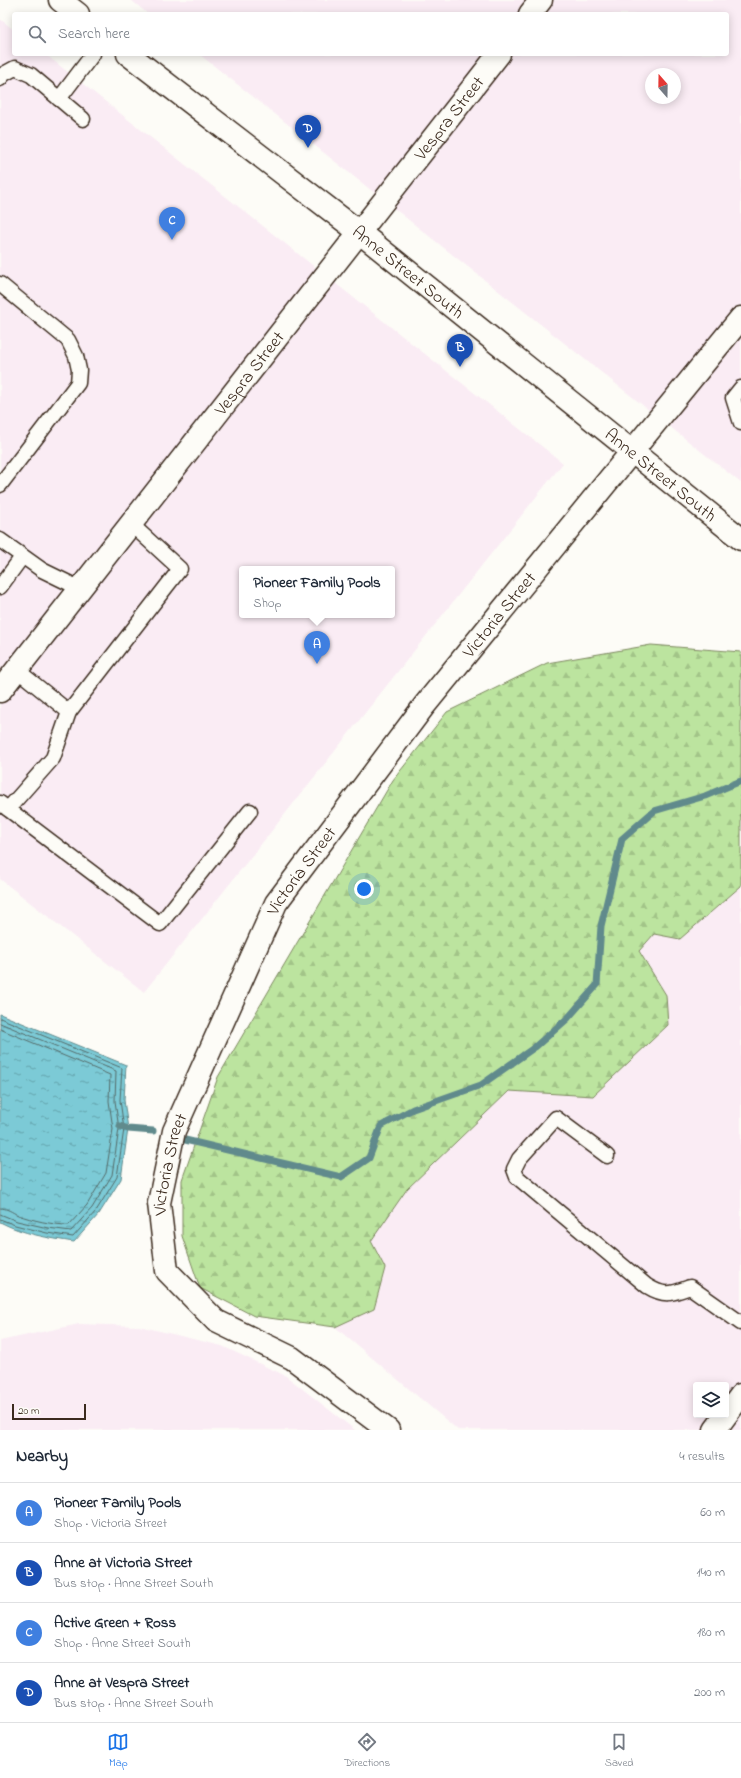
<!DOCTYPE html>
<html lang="en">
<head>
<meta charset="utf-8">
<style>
  body { margin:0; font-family:"Indie Flower",sans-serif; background:#f6f6f7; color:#1f2937 }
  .controls { position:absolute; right:12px; bottom:12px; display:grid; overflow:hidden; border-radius:4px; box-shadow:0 2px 10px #0003 }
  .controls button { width:36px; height:36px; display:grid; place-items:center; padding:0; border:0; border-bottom:1px solid #e0e1e3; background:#fff; color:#1f2937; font:20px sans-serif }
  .compass { position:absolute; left:645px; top:68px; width:36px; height:36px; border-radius:50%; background:#fff; box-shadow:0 2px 10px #0003; rotate:340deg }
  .scale { position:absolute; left:12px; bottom:10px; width:74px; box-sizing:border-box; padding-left:4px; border:2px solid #3b2a1e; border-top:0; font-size:11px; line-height:14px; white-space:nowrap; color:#3b2a1e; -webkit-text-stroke:3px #fdfcf7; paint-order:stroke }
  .you { position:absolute; left:364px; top:889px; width:14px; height:14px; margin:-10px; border:3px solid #fff; border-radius:50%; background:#1a73e8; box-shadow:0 0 0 6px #1a73e833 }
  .badge { display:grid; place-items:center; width:26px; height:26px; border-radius:50%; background:#1a73e8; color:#fff; font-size:13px; font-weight:700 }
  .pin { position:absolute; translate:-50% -33px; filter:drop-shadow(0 1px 2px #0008) }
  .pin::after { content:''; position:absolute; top:21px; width:14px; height:12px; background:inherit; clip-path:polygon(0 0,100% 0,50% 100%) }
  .popup { position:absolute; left:239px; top:566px; width:156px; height:52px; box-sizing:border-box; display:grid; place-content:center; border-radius:4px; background:#fff; filter:drop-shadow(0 1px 3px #0005); font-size:13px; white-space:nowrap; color:#747a83 }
  .popup b { font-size:15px; color:#1f2937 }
  .popup::after { content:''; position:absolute; left:50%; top:100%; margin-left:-8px; border:8px solid transparent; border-top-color:#fff }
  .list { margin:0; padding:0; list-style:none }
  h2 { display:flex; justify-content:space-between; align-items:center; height:52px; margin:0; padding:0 16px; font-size:17px }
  h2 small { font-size:13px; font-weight:400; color:#747a83 }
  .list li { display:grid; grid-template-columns:26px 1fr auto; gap:12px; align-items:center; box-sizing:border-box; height:60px; padding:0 16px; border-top:1px solid #e0e1e3 }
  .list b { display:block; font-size:15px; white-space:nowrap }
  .list p { margin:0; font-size:13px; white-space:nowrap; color:#747a83 }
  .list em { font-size:13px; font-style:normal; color:#747a83 }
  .icon { flex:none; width:22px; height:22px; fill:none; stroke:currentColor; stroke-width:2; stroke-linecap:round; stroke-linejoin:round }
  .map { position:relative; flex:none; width:741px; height:1430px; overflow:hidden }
  .search { position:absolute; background:#fff; box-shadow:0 2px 10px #0003; left:12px; right:12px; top:12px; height:44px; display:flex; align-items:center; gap:10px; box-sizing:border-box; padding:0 14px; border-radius:4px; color:#747a83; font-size:15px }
  .sheet { height:292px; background:#fff }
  nav { display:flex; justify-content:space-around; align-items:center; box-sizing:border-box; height:56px; border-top:1px solid #e0e1e3; background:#fff; font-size:11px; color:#747a83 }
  nav a { display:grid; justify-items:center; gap:2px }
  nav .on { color:#1a73e8 }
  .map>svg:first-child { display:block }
  .built { fill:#faecf4; fill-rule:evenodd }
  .forest { fill:url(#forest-firs); stroke:#7c875e }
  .water { fill:url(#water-ripples); stroke:#618a8c }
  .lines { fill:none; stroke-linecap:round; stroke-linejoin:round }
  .shore { stroke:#556a68; stroke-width:1 }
  .stream { stroke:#618a8c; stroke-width:7 }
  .lane-casing { stroke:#3b2a1e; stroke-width:17 }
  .street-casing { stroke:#3b2a1e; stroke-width:25 }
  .secondary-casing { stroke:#3b2a1e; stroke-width:25 }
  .lane { stroke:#fdfcf7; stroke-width:14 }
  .street { stroke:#fdfcf7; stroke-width:22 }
  .secondary { stroke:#fdfcf7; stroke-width:22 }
  .labels { text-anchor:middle; stroke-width:3; stroke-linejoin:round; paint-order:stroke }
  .street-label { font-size:18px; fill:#3b2a1e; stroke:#fdfcf7 }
</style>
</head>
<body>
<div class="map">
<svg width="741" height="1430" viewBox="0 0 741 1430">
  <defs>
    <pattern id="forest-firs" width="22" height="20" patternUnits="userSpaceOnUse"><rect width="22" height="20" fill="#bce49f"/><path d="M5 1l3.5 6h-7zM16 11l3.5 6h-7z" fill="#a2c488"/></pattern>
    <pattern id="water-ripples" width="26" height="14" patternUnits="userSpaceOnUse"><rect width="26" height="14" fill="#7bcad6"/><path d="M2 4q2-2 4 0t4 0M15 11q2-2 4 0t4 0" fill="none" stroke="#66a4ad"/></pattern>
  </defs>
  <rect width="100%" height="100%" fill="#fdfcf7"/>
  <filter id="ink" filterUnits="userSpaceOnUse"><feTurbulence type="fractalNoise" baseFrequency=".025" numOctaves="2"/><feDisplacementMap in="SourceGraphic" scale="8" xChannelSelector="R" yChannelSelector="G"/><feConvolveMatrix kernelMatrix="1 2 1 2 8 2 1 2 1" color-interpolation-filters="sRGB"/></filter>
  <g filter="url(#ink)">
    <g class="built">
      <path d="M131 0H741V483L199 54H727V14H148ZM651 74H675V98H651Z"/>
      <path d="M0 19 14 30V54H45L563 463 144 992 0 879ZM242 569H392V615H242Z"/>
      <path d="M741 886V1430H458L335 1327 374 1309 385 1268 370 1241 407 1189 509 1091 593 1096 666 995 639 951 654 934 680 939ZM696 1385H726V1415H696Z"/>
      <path d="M79 1324 139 1326 222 1346 286 1376 355 1430H0V1341Z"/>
    </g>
    <path class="forest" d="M651 645 741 652V886L680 939 654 934 639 951 666 995 668 1025 593 1096 509 1091 407 1189 371 1241 385 1268 374 1309 335 1327 254 1316 200 1288 182 1236V1180L218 1077 393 780 447 712 547 663Z"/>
    <path class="water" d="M0 1014 126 1065 124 1100 128 1129 121 1179 99 1214 74 1242C48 1238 23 1234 0 1222Z"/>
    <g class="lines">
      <g class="shore">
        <path d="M0 1018 122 1068 120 1100 124 1129 117 1177 96 1211 73 1237 47 1233 15 1225 0 1219"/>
        <path d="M0 1023 116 1071 115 1101 119 1129 112 1175 92 1208 71 1231 48 1228 17 1221 0 1214"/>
        <path d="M0 1029 110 1075 109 1101 113 1129 106 1173 87 1205 69 1225C53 1225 32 1220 18 1215 12 1212 7 1208 0 1208"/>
      </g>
      <g class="stream">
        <path d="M120 1126 128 1129 153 1131"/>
        <path d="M181 1139 341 1177 369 1158 381 1126 413 1109 481 1085 535 1047 568 1018 597 985 601 926 622 839 654 811 705 796 741 781"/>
      </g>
      <defs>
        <g id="lane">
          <path d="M0 79 4 74 15 68 31 75 83 119"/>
          <path d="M59 99 93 54"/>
          <path d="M0 284 68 340 76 356 79 370 78 383 0 485"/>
          <path d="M741 388 733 398 741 423"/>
          <path d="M0 540 42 570 81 589"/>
          <path d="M0 587 22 557"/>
          <path d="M17 670 69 712 180 569 131 524"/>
          <path d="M0 803 160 924 250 811"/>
          <path d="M8 809 53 758 69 712"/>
          <path d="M607 1156 556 1118 519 1159 514 1169 517 1177 647 1286C665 1297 671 1294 690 1287L741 1323"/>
        </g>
        <g id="street">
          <path d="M530 14 541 0"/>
          <path id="s1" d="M0 691 499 54"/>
          <path id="s2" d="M388 1430 292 1358 216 1321 167 1271 159 1203 174 1131 276 903 424 706 741 318"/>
          <path d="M715 1430 741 1395"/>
        </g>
        <g id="secondary">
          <path d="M60 0 78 14"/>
          <path id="s3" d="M128 54 359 232 741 539"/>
        </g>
      </defs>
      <use href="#lane" class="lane-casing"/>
      <use href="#street" class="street-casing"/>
      <use href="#secondary" class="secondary-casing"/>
      <use href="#lane" class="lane"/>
      <use href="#street" class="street"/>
      <use href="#secondary" class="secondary"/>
    </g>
  </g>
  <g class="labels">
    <g class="street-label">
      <text dy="6" stroke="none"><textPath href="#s1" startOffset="728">Vespra Street</textPath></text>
      <text dy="6" stroke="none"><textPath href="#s3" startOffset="355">Anne Street South</textPath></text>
      <text dy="6" stroke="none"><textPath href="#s1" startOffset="404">Vespra Street</textPath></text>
      <text dy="6" stroke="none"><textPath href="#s3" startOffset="679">Anne Street South</textPath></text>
      <text dy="6" stroke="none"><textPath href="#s2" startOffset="1031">Victoria Street</textPath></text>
      <text dy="6" stroke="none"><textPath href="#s2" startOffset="707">Victoria Street</textPath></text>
      <text dy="6" stroke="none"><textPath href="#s2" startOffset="383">Victoria Street</textPath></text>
    </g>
  </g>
</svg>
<div class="controls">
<button><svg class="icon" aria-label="layers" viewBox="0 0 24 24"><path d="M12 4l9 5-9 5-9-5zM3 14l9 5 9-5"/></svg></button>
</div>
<svg class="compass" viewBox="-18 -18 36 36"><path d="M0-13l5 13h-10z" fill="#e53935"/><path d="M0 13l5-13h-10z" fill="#747a83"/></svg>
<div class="scale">20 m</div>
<div class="you"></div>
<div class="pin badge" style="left:317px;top:664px;background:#3f7fe0">A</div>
<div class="popup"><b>Pioneer Family Pools</b>Shop</div>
<div class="pin badge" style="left:460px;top:367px;background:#1a4fb4">B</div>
<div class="pin badge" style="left:172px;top:240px;background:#3f7fe0">C</div>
<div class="pin badge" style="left:308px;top:148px;background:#1a4fb4">D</div>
<div class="search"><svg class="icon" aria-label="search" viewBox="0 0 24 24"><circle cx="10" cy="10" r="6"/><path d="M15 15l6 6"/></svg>Search here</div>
</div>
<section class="sheet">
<h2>Nearby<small>4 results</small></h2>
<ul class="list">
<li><span class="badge" style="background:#3f7fe0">A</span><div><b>Pioneer Family Pools</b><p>Shop · Victoria Street</p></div><em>60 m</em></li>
<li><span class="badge" style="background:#1a4fb4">B</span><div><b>Anne at Victoria Street</b><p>Bus stop · Anne Street South</p></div><em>140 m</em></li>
<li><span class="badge" style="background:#3f7fe0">C</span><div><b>Active Green + Ross</b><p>Shop · Anne Street South</p></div><em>180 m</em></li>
<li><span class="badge" style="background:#1a4fb4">D</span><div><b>Anne at Vespra Street</b><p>Bus stop · Anne Street South</p></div><em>200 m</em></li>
</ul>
</section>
<nav>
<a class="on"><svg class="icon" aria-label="map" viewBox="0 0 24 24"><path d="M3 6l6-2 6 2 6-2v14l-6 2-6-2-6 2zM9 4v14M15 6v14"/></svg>Map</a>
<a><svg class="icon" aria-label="directions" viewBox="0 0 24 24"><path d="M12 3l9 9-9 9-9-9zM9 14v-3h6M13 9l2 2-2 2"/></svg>Directions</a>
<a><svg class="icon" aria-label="saved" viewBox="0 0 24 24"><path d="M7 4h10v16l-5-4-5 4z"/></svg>Saved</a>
</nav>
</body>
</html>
